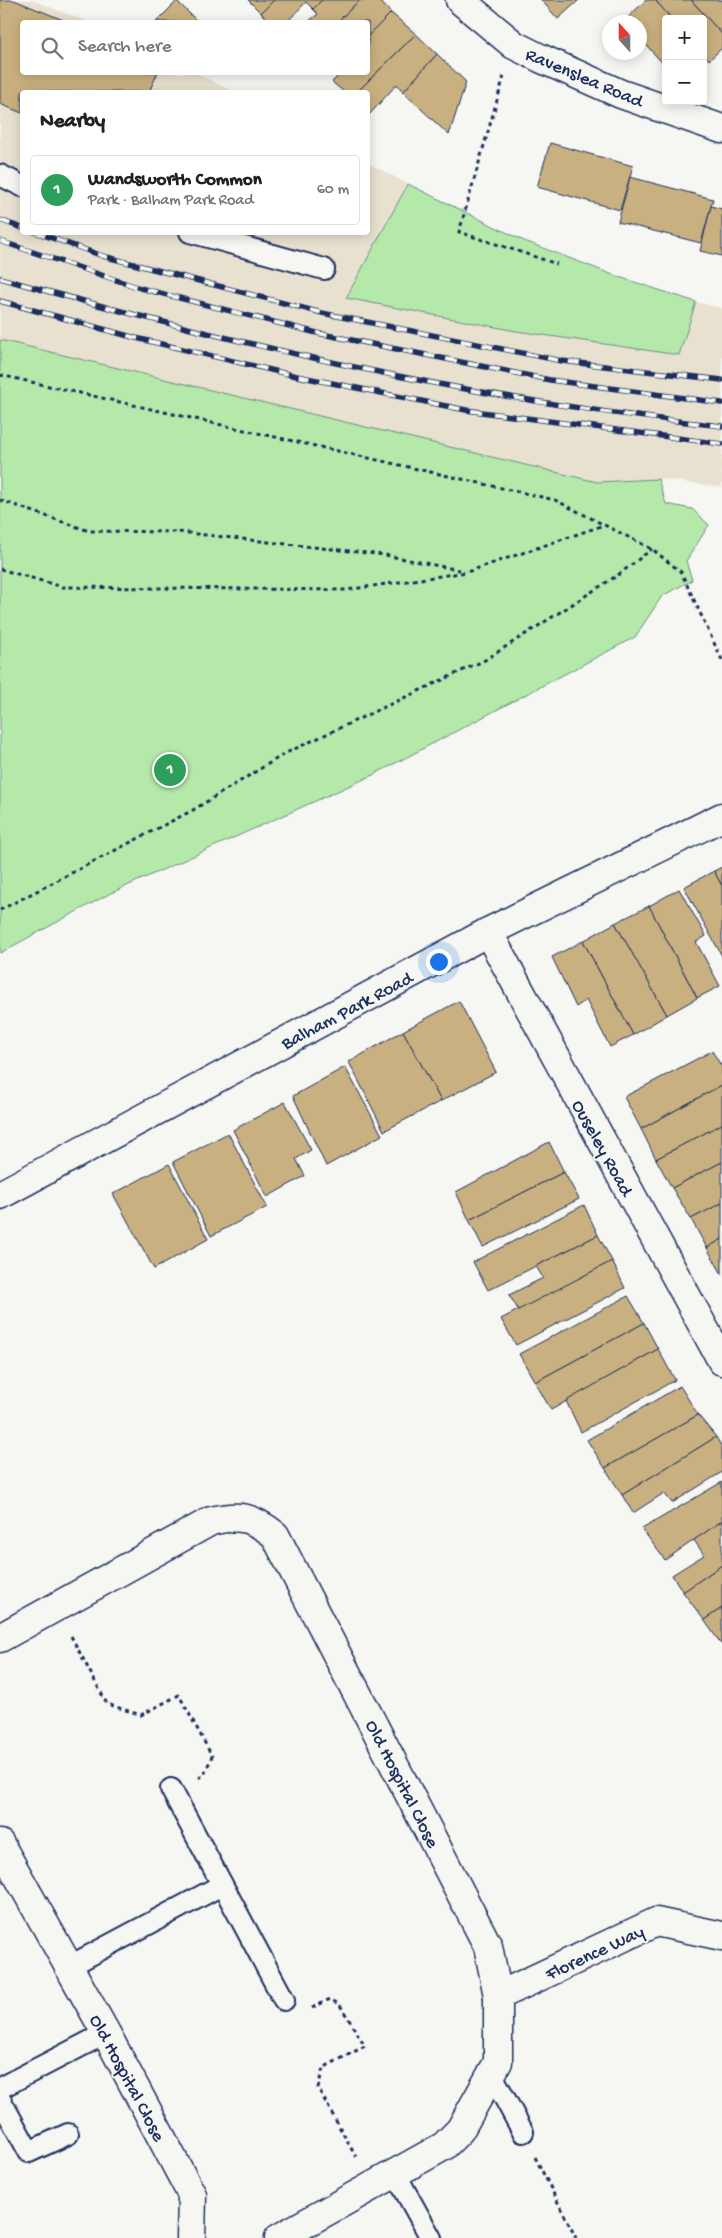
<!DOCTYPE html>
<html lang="en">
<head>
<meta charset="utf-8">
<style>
  body { margin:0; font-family:"Gochi Hand",sans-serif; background:#f6f6f6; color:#202124 }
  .controls { position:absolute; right:15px; top:15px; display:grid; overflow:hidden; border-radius:5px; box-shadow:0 2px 12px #0003 }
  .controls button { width:45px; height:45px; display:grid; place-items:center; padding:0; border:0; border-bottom:1px solid #e0e0e0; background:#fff; color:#202124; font:25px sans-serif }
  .compass { position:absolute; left:602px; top:15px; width:45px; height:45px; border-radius:50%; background:#fff; box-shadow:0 2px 12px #0003; rotate:339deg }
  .you { position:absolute; left:438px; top:961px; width:18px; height:18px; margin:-12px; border:4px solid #fff; border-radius:50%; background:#1a73e8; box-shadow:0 0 0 8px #1a73e833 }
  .badge { display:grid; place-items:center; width:32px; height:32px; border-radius:50%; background:#d1495b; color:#fff; font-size:16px; font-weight:700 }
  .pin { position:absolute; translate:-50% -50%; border:2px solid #fff; box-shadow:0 1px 5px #0006 }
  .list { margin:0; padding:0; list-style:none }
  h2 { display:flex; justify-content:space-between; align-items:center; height:65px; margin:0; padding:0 20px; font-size:21px }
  h2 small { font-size:16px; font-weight:400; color:#757577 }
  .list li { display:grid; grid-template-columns:32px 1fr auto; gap:15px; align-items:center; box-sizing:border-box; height:70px; margin:0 10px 10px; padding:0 10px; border:1px solid #e0e0e0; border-radius:5px }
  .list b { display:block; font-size:19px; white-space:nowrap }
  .list p { margin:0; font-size:16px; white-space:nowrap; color:#757577 }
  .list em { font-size:16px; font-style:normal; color:#757577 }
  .icon { flex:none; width:28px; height:28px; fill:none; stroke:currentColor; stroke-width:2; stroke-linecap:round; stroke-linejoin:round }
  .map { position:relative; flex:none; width:722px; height:2238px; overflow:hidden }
  .search { position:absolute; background:#fff; box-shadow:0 2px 12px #0003; left:20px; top:20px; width:350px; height:55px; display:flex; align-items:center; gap:12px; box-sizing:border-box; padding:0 18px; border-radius:5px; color:#757577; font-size:19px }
  .panel { position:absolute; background:#fff; box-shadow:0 2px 12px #0003; left:20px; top:90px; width:350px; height:145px; border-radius:5px }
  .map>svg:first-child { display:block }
  .built { fill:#e8e1d0 }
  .green { fill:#b5e9aa; stroke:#688c84 }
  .building { fill:#c9b080; stroke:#1b2f5e }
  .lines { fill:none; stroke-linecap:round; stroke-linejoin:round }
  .service-casing { stroke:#1b2f5e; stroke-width:24 }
  .minor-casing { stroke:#1b2f5e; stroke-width:31 }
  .path { stroke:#1b2f5e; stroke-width:3; stroke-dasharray:4 4; stroke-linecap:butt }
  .service { stroke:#f6f6f2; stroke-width:20 }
  .minor { stroke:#f6f6f2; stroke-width:28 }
  .rail-casing { stroke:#1b2f5e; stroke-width:5.5 }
  .rail { stroke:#f6f6f2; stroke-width:4; stroke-dasharray:11; stroke-linecap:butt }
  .labels { text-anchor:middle; stroke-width:4; stroke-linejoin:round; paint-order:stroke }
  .street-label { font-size:19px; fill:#1b2f5e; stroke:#f6f6f2 }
</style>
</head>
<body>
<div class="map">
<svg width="722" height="2238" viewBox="0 0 722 2238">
  <rect width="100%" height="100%" fill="#f6f6f2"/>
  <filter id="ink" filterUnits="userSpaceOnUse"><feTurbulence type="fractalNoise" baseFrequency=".02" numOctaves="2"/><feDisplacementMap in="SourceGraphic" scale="10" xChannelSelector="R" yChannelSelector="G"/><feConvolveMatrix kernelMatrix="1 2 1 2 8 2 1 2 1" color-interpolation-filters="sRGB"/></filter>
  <g filter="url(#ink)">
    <path class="built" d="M0 0H32L88 22H22V72L196 73 234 92H22V232H368V163L408 184 346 298 516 331 679 355 696 302 722 308V487L658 479 597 482 0 340Z"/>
    <g class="green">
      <path d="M408 184 522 240 616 276 696 302 679 355 516 331 346 298Z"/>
      <path d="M0 340 597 482 658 479 666 504 692 509 709 525 686 561 692 580 662 596 635 637 371 776 111 893 0 953Z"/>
    </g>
    <g class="building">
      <path d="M0 0H14L68 22H22V72H158L149 92H22V113L0 104Z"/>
      <path d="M248 0H274L261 13Z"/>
      <path d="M274 0H322L313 9 306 2 287 22H269L261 13Z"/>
      <path d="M322 0H360L337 22H308L318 14 313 9Z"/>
      <path d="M360 0H379L391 13 368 36V22H337Z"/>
      <path d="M541 0H579L558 19Z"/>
      <path d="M646 0H655L672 19H666V67L640 38V22H626L624 21Z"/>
      <path d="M655 0H691L722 34V48L709 60 703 53V19H672Z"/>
      <path d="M693 0H722V34L692 1Z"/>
      <path d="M177 1 198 22H156Z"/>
      <path d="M391 13 416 34 357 92H344L332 82 342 72H368V36Z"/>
      <path d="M416 34 437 54 403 92 397 84 368 116V92H357Z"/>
      <path d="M437 54 466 82 449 135 403 92Z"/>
      <path d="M550 143 633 166 620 210 537 187Z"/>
      <path d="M630 177 713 199 701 243 618 222Z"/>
      <path d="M711 206 722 209V256L700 251Z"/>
      <path d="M722 867V886L714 871Z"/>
      <path d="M714 871 722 886V956L684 887Z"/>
      <path d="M679 889 706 936 696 942 720 986 697 998 649 906Z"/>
      <path d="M649 906 697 998 667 1015 615 923Z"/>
      <path d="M615 923 667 1015 633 1035 583 941Z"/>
      <path d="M583 941 633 1035 610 1047 586 1000 576 1007 552 957Z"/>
      <path d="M459 1001 496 1072 441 1101 403 1031Z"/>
      <path d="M403 1031 441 1101 384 1131 349 1062Z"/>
      <path d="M712 1051 722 1067V1085L641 1129 624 1097Z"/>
      <path d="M345 1067 382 1135 326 1166 293 1096Z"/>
      <path d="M722 1085V1124L656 1159 641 1129Z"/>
      <path d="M285 1102 311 1150 296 1159 305 1176 267 1197 233 1130Z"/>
      <path d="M722 1124V1162L672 1188 656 1159Z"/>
      <path d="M228 1133 267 1207 211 1236 173 1162Z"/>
      <path d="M549 1142 564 1172 469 1220 456 1192Z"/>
      <path d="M722 1162V1203L691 1219 672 1188Z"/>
      <path d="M169 1164 208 1239 154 1269 113 1194Z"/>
      <path d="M564 1172 579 1199 483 1247 469 1220Z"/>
      <path d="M722 1203V1239L707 1248 691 1219Z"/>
      <path d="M584 1205 598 1235 488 1290 473 1262Z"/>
      <path d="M598 1235 612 1261 519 1311 509 1295 543 1278 536 1266Z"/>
      <path d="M722 1239V1274L707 1248Z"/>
      <path d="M612 1261 625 1288 516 1345 501 1319Z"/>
      <path d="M628 1296 644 1323 535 1382 519 1354Z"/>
      <path d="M644 1323 658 1349 551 1410 535 1382Z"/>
      <path d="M658 1349 675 1380 581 1432 566 1401Z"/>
      <path d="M680 1386 698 1415 605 1468 587 1440Z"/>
      <path d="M698 1415 716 1437 622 1495 605 1468Z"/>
      <path d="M716 1437 722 1447V1472L672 1503 664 1493 633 1513 622 1495Z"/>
      <path d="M722 1482V1521L665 1560 642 1529Z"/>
      <path d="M722 1521V1565L683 1592 672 1575 704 1555 694 1540Z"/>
      <path d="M722 1565V1608L704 1620 683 1592Z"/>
      <path d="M722 1608V1645L704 1620Z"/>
    </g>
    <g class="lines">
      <defs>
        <g id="service">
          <path d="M0 175 22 186"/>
          <path d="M190 232 324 269"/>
          <path d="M171 1789 284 2000"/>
          <path d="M68 1967 222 1885"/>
          <path d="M491 2073 523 2132"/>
          <path d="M0 2088 106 2033"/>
          <path d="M0 2099 29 2152 68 2134"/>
          <path d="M395 2173 431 2238"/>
        </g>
        <g id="minor">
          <path d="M460 0 514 45 540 58 621 94 722 129"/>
          <path d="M488 932 722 1361"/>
          <path d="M0 1195 488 932 722 817"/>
          <path d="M0 1638 211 1521C240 1514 252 1517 275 1535L488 1946 498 1996V2062L460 2130 444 2146 279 2238"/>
          <path d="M0 1844 106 2033 192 2195 191 2238"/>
          <path d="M498 1996 656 1922 722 1936"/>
        </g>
      </defs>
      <use href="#service" class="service-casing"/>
      <use href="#minor" class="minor-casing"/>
      <g class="path">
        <path d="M504 76 459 232 557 264"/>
        <path d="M0 375 555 500 652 549 681 572 722 660"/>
        <path d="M0 500 89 531 179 532 385 555 464 571"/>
        <path d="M0 569 63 587 346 590 467 572 604 525"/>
        <path d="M0 910 193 810 286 753 485 660 618 575 652 549"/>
        <path d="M71 1636 107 1704 141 1715 179 1695 212 1756 204 1775 199 1778"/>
        <path d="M312 2008 330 1999 340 2005 365 2046 323 2068 318 2088 356 2157"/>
        <path d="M535 2157 576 2238"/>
      </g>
      <use href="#service" class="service"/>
      <use href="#minor" class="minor"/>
      <defs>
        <g id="rail">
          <path d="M0 220 22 228"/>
          <path d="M35 232 103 256 322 313 562 361 722 380"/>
          <path d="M0 241 140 288 317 333 550 380 722 403"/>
          <path d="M0 278C237 345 477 401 722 426"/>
          <path d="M0 301 136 338 292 375 466 410 722 444"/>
        </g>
      </defs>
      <use href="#rail" class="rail-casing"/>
      <use href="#rail" class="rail"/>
    </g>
  </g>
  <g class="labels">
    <g class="street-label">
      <text transform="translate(585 76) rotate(23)" y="7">Ravenslea Road</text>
      <text transform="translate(346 1009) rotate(-28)" y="7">Balham Park Road</text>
      <text transform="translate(604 1147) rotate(61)" y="7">Ouseley Road</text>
      <text transform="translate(404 1783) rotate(63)" y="7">Old Hospital Close</text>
      <text transform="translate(594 1951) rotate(-25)" y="7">Florence Way</text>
      <text transform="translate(129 2077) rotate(62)" y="7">Old Hospital Close</text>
    </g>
  </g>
</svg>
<div class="controls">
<button>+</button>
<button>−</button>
</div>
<svg class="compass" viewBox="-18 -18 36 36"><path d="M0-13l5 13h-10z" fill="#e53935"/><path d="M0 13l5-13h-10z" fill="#757577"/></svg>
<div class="you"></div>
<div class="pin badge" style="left:170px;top:770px;background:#2e9e5b">1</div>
<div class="search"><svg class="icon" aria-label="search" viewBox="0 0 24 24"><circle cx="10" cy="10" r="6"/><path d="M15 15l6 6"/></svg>Search here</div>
<section class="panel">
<h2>Nearby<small></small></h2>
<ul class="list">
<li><span class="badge" style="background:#2e9e5b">1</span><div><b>Wandsworth Common</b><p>Park · Balham Park Road</p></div><em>60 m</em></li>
</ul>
</section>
</div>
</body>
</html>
